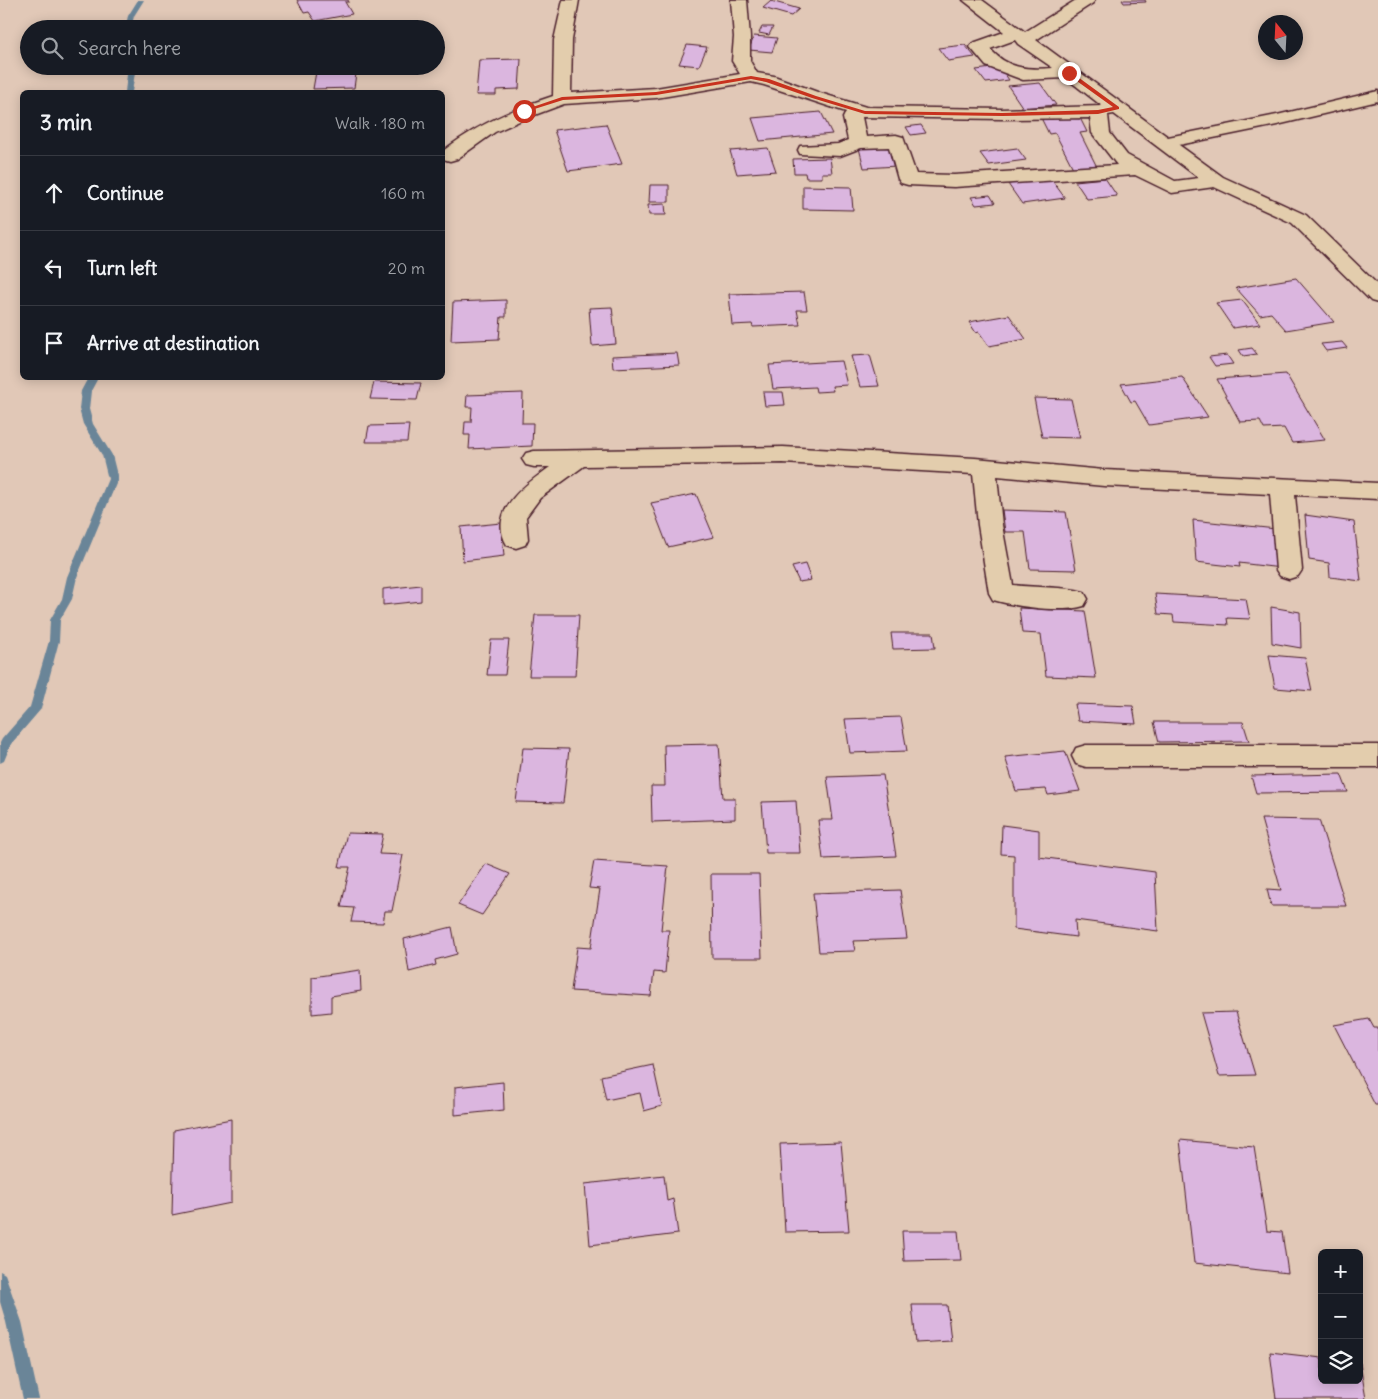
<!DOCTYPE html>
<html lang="en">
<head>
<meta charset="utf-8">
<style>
  body { margin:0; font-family:Delius,sans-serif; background:#242831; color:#f1f3f6 }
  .controls { position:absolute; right:15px; bottom:15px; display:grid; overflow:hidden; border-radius:8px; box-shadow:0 2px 12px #0003 }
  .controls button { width:45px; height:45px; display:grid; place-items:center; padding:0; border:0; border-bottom:1px solid #363941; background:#171b24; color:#f1f3f6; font:25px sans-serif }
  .compass { position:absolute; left:1258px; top:15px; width:45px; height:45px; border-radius:50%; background:#171b24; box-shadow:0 2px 12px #0003; rotate:342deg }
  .stop { position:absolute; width:15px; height:15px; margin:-11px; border:4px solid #c8321e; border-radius:50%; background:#fff }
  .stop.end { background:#c8321e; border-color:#fff; box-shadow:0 1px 5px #0008 }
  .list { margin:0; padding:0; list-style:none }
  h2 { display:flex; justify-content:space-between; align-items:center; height:65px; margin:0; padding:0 20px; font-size:21px }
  h2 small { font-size:16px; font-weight:400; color:#9ea1a6 }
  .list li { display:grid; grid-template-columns:32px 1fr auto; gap:15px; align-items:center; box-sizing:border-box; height:75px; padding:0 20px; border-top:1px solid #363941 }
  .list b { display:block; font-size:19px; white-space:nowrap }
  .list em { font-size:16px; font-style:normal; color:#9ea1a6 }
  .icon { flex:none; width:28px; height:28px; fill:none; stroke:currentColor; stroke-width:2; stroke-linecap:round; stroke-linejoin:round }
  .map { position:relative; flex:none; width:1378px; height:1399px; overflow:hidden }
  .search { position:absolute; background:#171b24; box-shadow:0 2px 12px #0003; left:20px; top:20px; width:425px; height:55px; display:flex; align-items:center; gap:12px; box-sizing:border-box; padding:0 18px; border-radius:28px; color:#9ea1a6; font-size:19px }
  .panel { position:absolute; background:#171b24; box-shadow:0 2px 12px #0003; left:20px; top:90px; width:425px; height:290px; border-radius:8px }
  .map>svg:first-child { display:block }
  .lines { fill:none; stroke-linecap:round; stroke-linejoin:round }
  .stream { fill:#6a8598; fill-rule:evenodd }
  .building { fill:#dbb6df; stroke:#4a1f2b }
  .street-casing { stroke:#4a1f2b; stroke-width:3 }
  .street { fill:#e3cdad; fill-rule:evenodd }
  .route { fill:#c8321e }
</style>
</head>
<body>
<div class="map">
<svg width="1378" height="1399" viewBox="0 0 1378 1399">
  <rect width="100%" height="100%" fill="#e1c8b7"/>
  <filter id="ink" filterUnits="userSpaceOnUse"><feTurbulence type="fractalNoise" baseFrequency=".02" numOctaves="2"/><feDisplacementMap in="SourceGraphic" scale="10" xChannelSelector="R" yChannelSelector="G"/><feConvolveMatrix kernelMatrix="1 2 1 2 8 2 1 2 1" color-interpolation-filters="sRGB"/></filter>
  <g filter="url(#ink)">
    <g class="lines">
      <g class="stream">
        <path d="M138 0H144L134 16 131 29H125L128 16Z"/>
        <path d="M128 66H136L132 92H125Z"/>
        <path d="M88 378H98L91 391 89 409 93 424 112 455 118 479 77 577 72 599 60 620 59 641 41 709 11 744 4 761 0 763V743L2 739 30 707 49 641 50 620 62 599 67 577 108 479 102 455 83 424 79 409 81 391Z"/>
        <path d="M0 1271 5 1274 22 1322 39 1399H23L6 1322 0 1302Z"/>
      </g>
    </g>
    <g class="building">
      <path d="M297 0H348L349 2H345L352 14 315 21 309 12 304 13Z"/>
      <path d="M1122 0H1145L1146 2 1124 3Z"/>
      <path d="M771 1 799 9 791 16 763 8Z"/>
      <path d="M762 27H773L769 35 759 33Z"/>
      <path d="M754 36 777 38 772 52 749 50Z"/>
      <path d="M687 45 707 47 699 66 679 64Z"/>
      <path d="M965 45 975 57 948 61 938 48Z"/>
      <path d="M521 59 519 89 496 90V95H476L479 60Z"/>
      <path d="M317 66H357L354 88 313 89Z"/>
      <path d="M1000 67 1009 80 986 83 976 70Z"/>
      <path d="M1040 83 1056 105 1023 108 1008 86Z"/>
      <path d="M821 112 832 134 760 141 752 118Z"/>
      <path d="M1078 114 1087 132 1080 133 1098 169 1074 170 1055 133 1049 134 1040 116Z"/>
      <path d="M606 124 622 164 568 171 554 130Z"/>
      <path d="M921 125 926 133 911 135 906 127Z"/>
      <path d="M891 147 897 166 864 168 859 148Z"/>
      <path d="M768 148 776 171 737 174 730 151Z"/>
      <path d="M1017 148 1026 160 989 165 980 153Z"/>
      <path d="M830 158 832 173H822V178H806L805 173H794L793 159Z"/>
      <path d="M1105 178 1117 196 1087 199 1075 181Z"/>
      <path d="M1051 179 1065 198 1022 204 1008 184Z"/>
      <path d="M650 185H669V202H649Z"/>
      <path d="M803 186 851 187 853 210 803 209Z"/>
      <path d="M990 195 995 203 976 205 971 197Z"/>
      <path d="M665 204 666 215H649L648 205Z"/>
      <path d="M1296 278 1334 322 1286 330 1271 313 1260 315 1236 288Z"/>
      <path d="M804 292 807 310H797L800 325 753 327 752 324 732 325 729 294Z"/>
      <path d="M506 300V317H501L499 339 451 341 453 302Z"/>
      <path d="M1242 300 1260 324 1233 328 1216 303Z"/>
      <path d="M612 307 616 344 592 346 589 308Z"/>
      <path d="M1009 315 1026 339 989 346 979 332 976 333 969 322Z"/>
      <path d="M1342 342 1347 348 1326 351 1321 344Z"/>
      <path d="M1252 348 1257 354 1243 356 1239 350Z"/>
      <path d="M677 353 679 365 613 368 612 356Z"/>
      <path d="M870 355 879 386 860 387 851 356Z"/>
      <path d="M1227 355 1233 364 1215 366 1209 357Z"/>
      <path d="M841 361 847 385 832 386 833 391 816 392 815 387 773 389 769 365Z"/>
      <path d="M1286 374 1325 440 1292 443 1284 428 1264 429 1260 421 1240 422 1217 379Z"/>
      <path d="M1182 377 1208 417 1149 425 1135 401 1131 402 1121 384Z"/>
      <path d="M374 382 421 383 417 400 370 399Z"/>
      <path d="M763 392H783L785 405 765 406Z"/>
      <path d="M523 393 522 423H533L532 446 469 449 470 435H464L465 422H471L472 407H466L467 395Z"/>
      <path d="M1034 398 1071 399 1080 438 1042 437Z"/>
      <path d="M409 425 407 442H366L369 426Z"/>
      <path d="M696 494 714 537 668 547 651 503Z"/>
      <path d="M1002 510 1066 512 1076 570 1030 569 1025 532H1005Z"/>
      <path d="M1305 515 1354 522 1361 581 1330 577 1329 563 1309 560Z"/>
      <path d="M1193 520 1276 529 1281 568 1239 563 1240 567 1196 562Z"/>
      <path d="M501 523 504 556 463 561 461 527Z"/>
      <path d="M805 564 811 580 799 582 792 567Z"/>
      <path d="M421 585V601L383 605V589Z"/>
      <path d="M1155 594 1246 599 1250 619 1227 618 1228 625 1174 622 1173 615 1158 614Z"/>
      <path d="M1271 607 1300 612 1301 648 1272 643Z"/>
      <path d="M1019 608 1085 611 1096 678 1046 676 1041 634 1022 633Z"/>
      <path d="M535 615H579L575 676H529Z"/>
      <path d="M891 633H933L935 648 893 649Z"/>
      <path d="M491 640H509L505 675H487Z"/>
      <path d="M1269 655 1305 658 1312 691 1275 688Z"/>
      <path d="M1075 704 1133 706 1136 724 1078 721Z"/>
      <path d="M901 717 907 751 850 753 845 719Z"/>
      <path d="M1154 722H1243L1249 741 1159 742Z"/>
      <path d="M719 744 723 798H735V819L652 822 651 786H665L664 745Z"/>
      <path d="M523 748 569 749 563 803 516 802Z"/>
      <path d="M1065 751 1080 791 1048 795 1046 789 1016 791 1005 757Z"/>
      <path d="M1341 774 1348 792 1256 793 1251 776Z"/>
      <path d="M883 775 896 856 823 859 818 820H833L827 777Z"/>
      <path d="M796 801 800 853H766L762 802Z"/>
      <path d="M1261 819 1319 820 1346 906H1271L1267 889 1281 890Z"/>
      <path d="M1002 825 1039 830V857L1155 872 1158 931 1075 920 1076 937 1014 929V855L1001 854Z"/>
      <path d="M347 833 383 834 379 854 403 855 392 911H385L383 923 351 922 354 908 341 907 350 867H339Z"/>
      <path d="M594 861 668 866 661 930H669L665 973 654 972 651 996 571 991 577 947 591 948 600 889 589 888Z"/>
      <path d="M486 864 510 874 482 915 458 905Z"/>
      <path d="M711 874H759L762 958H712Z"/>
      <path d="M900 890 907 939 853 941 855 951 819 952 813 893Z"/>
      <path d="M452 927 457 954 435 960 436 965 409 972 404 939Z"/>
      <path d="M360 970 361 991 331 996V1012L312 1014V977Z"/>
      <path d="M1236 1012 1255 1075 1219 1076 1201 1013Z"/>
      <path d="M1369 1019 1374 1028H1378V1105H1375L1334 1025Z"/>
      <path d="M653 1065 662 1106 644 1111 640 1093 606 1100 601 1076Z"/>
      <path d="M503 1082 504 1110 455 1115V1087Z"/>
      <path d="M231 1119V1203L172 1215 174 1130Z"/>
      <path d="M1180 1140 1254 1147 1267 1231 1282 1232 1288 1273 1194 1263Z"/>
      <path d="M841 1142 849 1231 785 1232 780 1144Z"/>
      <path d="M664 1175 667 1201 673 1199 678 1234 590 1245 585 1184Z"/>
      <path d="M902 1231H958L961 1260 904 1261Z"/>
      <path d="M912 1305H947L951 1341 916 1343Z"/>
      <path d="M1270 1352 1322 1358V1380H1359L1360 1363 1366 1399H1276Z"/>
    </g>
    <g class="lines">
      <defs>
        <g id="street">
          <path d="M563 0H579L572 40 571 93 656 88 740 74 732 61 734 37 731 0H747L750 37V61L757 73 774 76 820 93 866 107 1002 109 1102 106 1066 78 1023 80 986 66 970 47 973 43 1004 32 963 0H982L1025 32 1076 0H1095L1093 3 1036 40 1168 137 1277 115 1378 91V101L1277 125 1179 145 1223 177 1306 215 1378 285V303L1371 301 1292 223 1214 187 1172 193 1135 175 954 187 908 185 901 183 898 179 889 147 861 148 840 156 800 154 798 150 800 146 838 144 848 140 843 118 846 112 764 85 751 82 656 98 564 104 524 119 495 132 457 159 450 161 443 159V151C476 125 513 109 553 96L554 40ZM1015 40 1018 44 1053 68C1027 70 1008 69 990 49ZM1114 114 1199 178 1175 181 1127 155 1110 133 1108 115ZM862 117 1002 119 1090 118 1092 133 1117 165 954 175 916 174 903 137 896 135 866 137Z"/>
          <path d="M783 447 975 458 1104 470 1378 483V499L1295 495 1302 570 1298 576 1289 579 1280 576 1276 570 1270 494 1104 486 997 476 1002 525 1013 585C1036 588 1063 586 1084 592L1088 599 1084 606C1060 613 1017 607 993 600L989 593 978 525 973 474 783 463 584 466 540 498 526 517 528 539 525 545 516 548 507 545C487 511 526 484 550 467H534L526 465 522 459 526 453 534 451Z"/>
          <path d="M1086 745H1378V767H1086L1076 764 1072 756 1076 748Z"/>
        </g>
      </defs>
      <use href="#street" class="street-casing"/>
      <use href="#street" class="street"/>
    </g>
  </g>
  <path class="route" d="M1067 72H1071L1119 107V109L1098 114 1002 116 865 114 812 98 766 82 751 79 656 95 563 100 525 112 521 111 562 97 656 92 751 76 769 79 816 96 865 111 1002 113 1098 110 1113 107 1067 74Z"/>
</svg>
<div class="controls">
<button>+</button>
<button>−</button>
<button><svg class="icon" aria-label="layers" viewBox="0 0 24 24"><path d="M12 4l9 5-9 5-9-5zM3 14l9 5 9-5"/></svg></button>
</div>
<svg class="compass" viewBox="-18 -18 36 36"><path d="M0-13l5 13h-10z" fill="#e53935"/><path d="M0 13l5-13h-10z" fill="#9ea1a6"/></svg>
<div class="stop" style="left:524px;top:111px"></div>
<div class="stop end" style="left:1069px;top:73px"></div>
<div class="search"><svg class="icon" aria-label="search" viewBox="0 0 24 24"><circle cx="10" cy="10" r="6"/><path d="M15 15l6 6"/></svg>Search here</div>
<section class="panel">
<h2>3 min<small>Walk · 180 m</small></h2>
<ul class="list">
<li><svg class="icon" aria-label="ahead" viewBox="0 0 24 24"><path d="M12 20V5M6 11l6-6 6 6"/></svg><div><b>Continue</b></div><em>160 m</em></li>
<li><svg class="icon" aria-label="left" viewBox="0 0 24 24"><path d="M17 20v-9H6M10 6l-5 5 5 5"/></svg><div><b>Turn left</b></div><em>20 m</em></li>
<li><svg class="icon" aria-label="arrive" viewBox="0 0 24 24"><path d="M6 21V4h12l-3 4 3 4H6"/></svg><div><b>Arrive at destination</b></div></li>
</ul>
</section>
</div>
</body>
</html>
